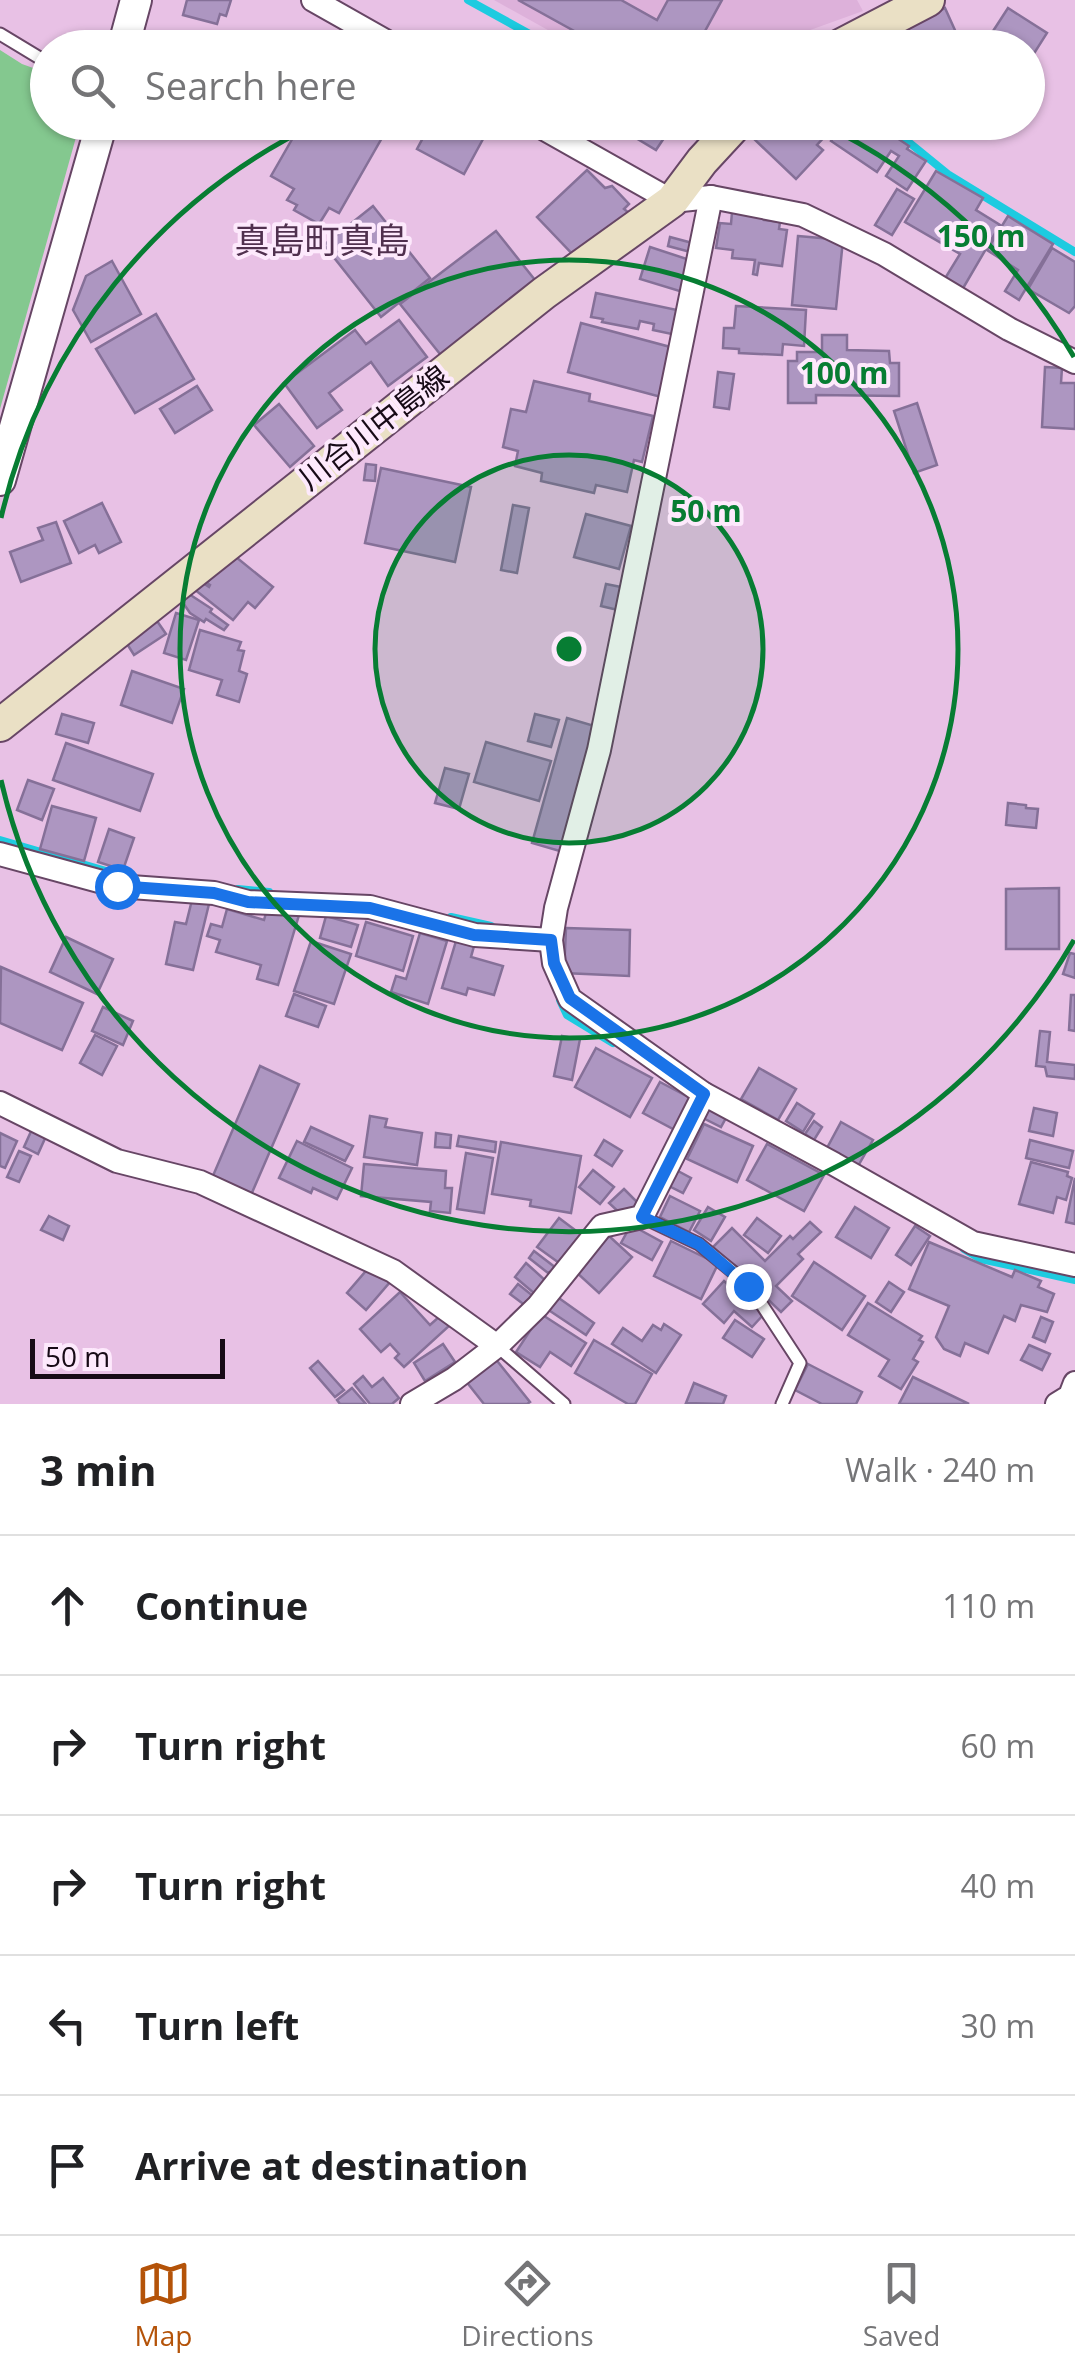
<!DOCTYPE html>
<html lang="en">
<head>
<meta charset="utf-8">
<style>
  body { margin:0; font-family:"Open Sans","Noto Sans JP",sans-serif; background:#f2f2f2; color:#202124 }
  .scale { position:absolute; left:30px; bottom:25px; width:195px; box-sizing:border-box; padding-left:10px; border:5px solid #170a16; border-top:0; font-size:28px; line-height:35px; white-space:nowrap; color:#170a16; -webkit-text-stroke:8px #fde9fc; paint-order:stroke }
  .stop { position:absolute; width:30px; height:30px; margin:-22px; border:8px solid #1a73e8; border-radius:50%; background:#fff }
  .stop.end { background:#1a73e8; border-color:#fff; box-shadow:0 2px 10px #0008 }
  .list { margin:0; padding:0; list-style:none }
  h2 { display:flex; justify-content:space-between; align-items:center; height:130px; margin:0; padding:0 40px; font-size:42px }
  h2 small { font-size:32px; font-weight:400; color:#757577 }
  .list li { display:grid; grid-template-columns:65px 1fr auto; gap:30px; align-items:center; box-sizing:border-box; height:140px; padding:0 40px; border-top:2px solid #e0e0e0 }
  .list b { display:block; font-size:38px; white-space:nowrap }
  .list em { font-size:32px; font-style:normal; color:#757577 }
  .icon { flex:none; width:55px; height:55px; fill:none; stroke:currentColor; stroke-width:2; stroke-linecap:round; stroke-linejoin:round }
  .map { position:relative; flex:none; width:1075px; height:1404px; overflow:hidden }
  .search { position:absolute; background:#fff; box-shadow:0 2px 8px #0004; left:30px; right:30px; top:30px; height:110px; display:flex; align-items:center; gap:25px; box-sizing:border-box; padding:0 35px; border-radius:55px; color:#757577; font-size:38px }
  .sheet { height:830px; background:#fff }
  nav { display:flex; justify-content:space-around; align-items:center; box-sizing:border-box; height:140px; border-top:2px solid #e0e0e0; background:#fff; font-size:28px; color:#757577 }
  nav a { display:grid; justify-items:center; gap:5px }
  nav .on { color:#b45309 }
  .map>svg:first-child { display:block }
  .built { fill:#ddb1da }
  .green { fill:#84c88f }
  .lines { fill:none; stroke-linecap:round; stroke-linejoin:round }
  .stream { stroke:#1dcbe0; stroke-width:8 }
  .building { fill:#ad96c1; stroke:#857098; stroke-width:2.5 }
  .service-casing { stroke:#674665; stroke-width:15 }
  .minor-casing { stroke:#674665; stroke-width:26 }
  .tertiary-casing { stroke:#674665; stroke-width:34 }
  .secondary-casing { stroke:#674665; stroke-width:36 }
  .service { stroke:#fff; stroke-width:11 }
  .minor { stroke:#fff; stroke-width:22 }
  .tertiary { stroke:#fff; stroke-width:30 }
  .secondary { stroke:#eae0c5; stroke-width:32 }
  .route { stroke:#1a73e8; stroke-width:12 }
  .ring { fill:none; stroke:#077d33; stroke-width:5 }
  .labels { text-anchor:middle; stroke-width:8; stroke-linejoin:round; paint-order:stroke }
  .street-label { font-size:30px; fill:#170a16; stroke:#fde9fc }
  .quarter-label { font-size:35px; fill:#50304e; stroke:#fde9fc }
  .centre { fill:#077d33; stroke:#fde9fc; stroke-width:5 }
  .ring-label { font-size:30px; text-anchor:middle; font-weight:bold; fill:#077d33; stroke:#fde9fc; stroke-width:8; stroke-linejoin:round; paint-order:stroke }
</style>
</head>
<body>
<div class="map">
<svg width="1075" height="1404" viewBox="0 0 1075 1404">
  <rect width="100%" height="100%" fill="#e8c1e5"/>
  <path class="built" d="M494 0H857L863 11 763 47 580 48Z"/>
  <path class="green" d="M0 50 22 64 47 73 48 122 80 123 0 409Z"/>
  <g class="lines">
    <g class="stream">
      <path d="M468 0 555 48"/>
      <path d="M693 122 704 129 710 122"/>
      <path d="M884 122 949 175 1075 252"/>
      <path d="M0 840 106 871"/>
      <path d="M238 889 269 892"/>
      <path d="M451 917 491 926"/>
      <path d="M560 1000 567 1015 613 1043"/>
      <path d="M964 1249 981 1259 1075 1280"/>
    </g>
  </g>
  <g class="building">
    <path d="M187 0H231L226 16 220 14 217 24 183 15Z"/>
    <path d="M518 0H621L657 20 668 0H722L699 42 709 48H605Z"/>
    <path d="M945 8 963 48H893L887 35Z"/>
    <path d="M1008 8 1047 33 1028 63V48H982Z"/>
    <path d="M302 122H391L339 213 329 208 319 224 294 210 297 205 287 200 294 189 271 176Z"/>
    <path d="M456 122H480L489 128 464 174 417 149 431 123 450 133Z"/>
    <path d="M639 122H653L668 132 656 150 631 135Z"/>
    <path d="M767 122H838L817 145 823 150 796 179 753 138Z"/>
    <path d="M843 122 867 137 876 124 909 146 907 149 926 161 907 190 886 176 899 156 891 151 877 172 831 141Z"/>
    <path d="M587 170 605 188 612 186 629 204 624 209 629 213 579 261 537 217Z"/>
    <path d="M936 171 983 198 976 210 1000 225 962 290 944 280 960 254 905 222Z"/>
    <path d="M897 189 914 199 892 235 875 225Z"/>
    <path d="M373 206 430 278 381 317 324 245Z"/>
    <path d="M732 212 765 217 764 220 780 222 779 229 787 230 782 266 759 263 757 275 753 274 755 260 732 258 733 250 716 248 720 223 731 224Z"/>
    <path d="M1008 216 1053 244 1019 300 1005 291 1018 270 987 250Z"/>
    <path d="M496 231 539 285 444 359 400 304Z"/>
    <path d="M798 236 843 240 836 309 792 305Z"/>
    <path d="M670 237 696 244 694 253 668 246Z"/>
    <path d="M650 247 696 262 686 293 640 279Z"/>
    <path d="M1052 248 1075 262V306L1069 313 1028 289Z"/>
    <path d="M112 261 141 314 91 342 73 310 86 276Z"/>
    <path d="M596 293 677 310 681 336 653 330 654 324 640 321 638 329 602 322 603 319 591 317Z"/>
    <path d="M736 306 806 310 804 346 783 344 782 355 739 353V349L723 348 724 328H734Z"/>
    <path d="M156 314 194 379 135 413 96 349Z"/>
    <path d="M399 320 427 357 388 386 371 362 329 393 342 410 317 428 284 383 355 330 366 344Z"/>
    <path d="M581 323 674 348 661 397 568 372Z"/>
    <path d="M822 335H847V350L889 351 890 363H899V396L816 395V403H788V361H797V352H822Z"/>
    <path d="M1045 367 1062 368 1061 383H1075V429L1042 427Z"/>
    <path d="M718 372 734 374 729 409 714 407Z"/>
    <path d="M534 381 590 394 589 401 653 416 642 462 634 460 627 492 596 485 594 493 541 481 542 473 515 466 518 451 503 447 511 409 526 412Z"/>
    <path d="M197 386 212 410 175 433 160 409Z"/>
    <path d="M917 403 937 465 914 473 894 411Z"/>
    <path d="M279 404 314 446 290 467 254 425Z"/>
    <path d="M366 464 376 465 375 481 364 480Z"/>
    <path d="M381 468 471 487 455 562 365 543Z"/>
    <path d="M102 503 121 542 99 553 95 545 79 553 64 521Z"/>
    <path d="M513 505 529 508 517 573 501 570Z"/>
    <path d="M586 514 631 526 619 569 574 557Z"/>
    <path d="M56 522 71 563 21 582 10 552 43 540 38 528Z"/>
    <path d="M231 553 273 587 255 608 248 602 233 620 194 589 200 581 209 587 210 585 207 583Z"/>
    <path d="M606 584 626 588 622 611 601 606Z"/>
    <path d="M189 594 212 609 210 612 228 625 224 630 206 619 204 622 190 613 181 600Z"/>
    <path d="M176 613 199 620 186 660 164 653Z"/>
    <path d="M155 618 166 634 134 655 124 639Z"/>
    <path d="M200 630 241 642 238 650 244 651 239 671 247 674 239 702 217 695 222 680 189 670Z"/>
    <path d="M132 671 184 689 172 723 121 705Z"/>
    <path d="M62 714 94 723 88 743 56 734Z"/>
    <path d="M535 714 559 720 551 747 528 741Z"/>
    <path d="M567 718 598 727 563 852 532 843Z"/>
    <path d="M486 742 551 761 539 801 474 782Z"/>
    <path d="M66 743 153 774 140 811 53 780Z"/>
    <path d="M445 768 469 774 459 809 435 803Z"/>
    <path d="M28 780 54 789 42 820 17 810Z"/>
    <path d="M1008 803 1026 805V808L1038 809 1036 828 1006 825Z"/>
    <path d="M52 806 96 818 84 861 40 849Z"/>
    <path d="M109 829 134 838 123 870 98 862Z"/>
    <path d="M1059 888V949H1006V889Z"/>
    <path d="M192 900 209 904 193 970 166 964 175 922 186 924Z"/>
    <path d="M268 906 299 915 278 985 257 979 261 965 216 952 220 940 207 936 211 924 222 927 227 909 264 920Z"/>
    <path d="M326 916 358 925 351 947 320 938Z"/>
    <path d="M366 922 413 936 403 971 356 956Z"/>
    <path d="M566 928 630 930 629 976 564 973Z"/>
    <path d="M420 933 447 941 428 1004 391 992 396 976 406 979Z"/>
    <path d="M66 937 113 959 97 994 50 972Z"/>
    <path d="M311 941 351 954 334 1004 294 991Z"/>
    <path d="M456 941 474 946 471 957 503 966 494 995 468 988 466 995 442 988Z"/>
    <path d="M1070 953 1075 954V978L1063 974Z"/>
    <path d="M1 967 83 1003 62 1050 0 1023Z"/>
    <path d="M294 994 326 1006 318 1027 286 1016Z"/>
    <path d="M1071 995H1075V1031L1069 1030Z"/>
    <path d="M103 1007 133 1021 123 1045 92 1031Z"/>
    <path d="M1040 1031 1050 1032 1047 1062 1075 1065V1079L1047 1076 1045 1067 1036 1066Z"/>
    <path d="M95 1035 117 1046 102 1075 80 1063Z"/>
    <path d="M562 1036 580 1039 572 1080 554 1076Z"/>
    <path d="M596 1048 652 1078 630 1117 575 1087Z"/>
    <path d="M260 1066 299 1084 251 1195 212 1178Z"/>
    <path d="M759 1068 796 1089 778 1120 741 1099Z"/>
    <path d="M660 1082 692 1099 675 1130 643 1113Z"/>
    <path d="M797 1103 814 1114 803 1132 786 1121Z"/>
    <path d="M709 1106 727 1116 721 1127 703 1118Z"/>
    <path d="M1034 1108 1057 1113 1053 1136 1029 1131Z"/>
    <path d="M370 1116 387 1119 385 1127 422 1133 417 1165 364 1157Z"/>
    <path d="M814 1121 822 1127 814 1140 805 1134Z"/>
    <path d="M841 1122 873 1140 858 1166 827 1148Z"/>
    <path d="M704 1124 753 1146 737 1182 687 1159Z"/>
    <path d="M33 1127 47 1134 38 1154 24 1147Z"/>
    <path d="M311 1127 353 1146 345 1161 304 1142Z"/>
    <path d="M0 1133 17 1141 5 1168 0 1166Z"/>
    <path d="M436 1133 451 1135 450 1148 435 1147Z"/>
    <path d="M459 1136 496 1142 495 1152 457 1146Z"/>
    <path d="M604 1140 622 1151 612 1166 595 1155Z"/>
    <path d="M1030 1140 1073 1151 1069 1168 1026 1158Z"/>
    <path d="M297 1141 352 1168 337 1199 313 1188 311 1193 279 1178Z"/>
    <path d="M501 1142 581 1156 571 1213 530 1206 531 1200 492 1194Z"/>
    <path d="M767 1144 824 1175 804 1211 747 1180Z"/>
    <path d="M19 1151 31 1156 19 1182 7 1177Z"/>
    <path d="M466 1153 493 1158 484 1213 457 1209Z"/>
    <path d="M1031 1162 1068 1172 1067 1176 1072 1178 1066 1200 1057 1197 1053 1213 1019 1204Z"/>
    <path d="M364 1164 446 1171 445 1188H452L450 1213 430 1211 431 1202 361 1196Z"/>
    <path d="M593 1170 614 1187 600 1204 579 1187Z"/>
    <path d="M678 1171 691 1178 683 1193 669 1186Z"/>
    <path d="M1075 1178V1224L1066 1222Z"/>
    <path d="M624 1189 638 1203 624 1217 609 1203Z"/>
    <path d="M670 1196 700 1211 689 1232 660 1217Z"/>
    <path d="M708 1207 725 1217 711 1241 694 1230Z"/>
    <path d="M855 1207 889 1228 871 1258 836 1237Z"/>
    <path d="M49 1216 69 1226 63 1240 41 1230Z"/>
    <path d="M559 1218 583 1236 562 1265 537 1247Z"/>
    <path d="M757 1218 781 1236 768 1253 744 1235Z"/>
    <path d="M810 1222 821 1232 798 1254 803 1259 776 1286 792 1301 781 1312 713 1247 732 1228 765 1261 790 1236 793 1239Z"/>
    <path d="M631 1225 662 1242 652 1260 621 1243Z"/>
    <path d="M915 1226 930 1236 911 1265 896 1255Z"/>
    <path d="M609 1236 632 1257 599 1293 576 1272Z"/>
    <path d="M671 1241 718 1264 701 1299 654 1276Z"/>
    <path d="M929 1242 1012 1277 1015 1270 1041 1281 1038 1287 1054 1294 1047 1312 1021 1305 1015 1321 1004 1316 988 1353 965 1343 960 1356 944 1349 936 1337 949 1306 909 1289Z"/>
    <path d="M534 1251 556 1268 548 1273 529 1258Z"/>
    <path d="M814 1262 865 1296 842 1330 792 1296Z"/>
    <path d="M526 1263 546 1281 535 1294 515 1277Z"/>
    <path d="M371 1265 390 1282 366 1310 347 1293Z"/>
    <path d="M724 1281 732 1288 736 1283 755 1301 753 1304 764 1314 752 1327 734 1311 724 1323 703 1304Z"/>
    <path d="M889 1282 904 1292 891 1312 876 1302Z"/>
    <path d="M518 1284 533 1296 526 1306 510 1294Z"/>
    <path d="M400 1292 430 1325 440 1316 449 1326 404 1367 395 1358 399 1354 390 1344 381 1352 360 1329Z"/>
    <path d="M556 1296 594 1323 586 1335 547 1309Z"/>
    <path d="M868 1303 922 1336 919 1340 923 1342 913 1359 918 1362 901 1389 879 1376 889 1360 848 1335Z"/>
    <path d="M541 1314 586 1343 571 1366 550 1352 540 1367 516 1352Z"/>
    <path d="M1041 1317 1053 1322 1045 1342 1033 1337Z"/>
    <path d="M735 1320 764 1339 752 1357 723 1338Z"/>
    <path d="M664 1324 681 1335 656 1373 612 1344 623 1328 642 1341 653 1325 661 1330Z"/>
    <path d="M594 1340 652 1374 635 1404H628L575 1373Z"/>
    <path d="M443 1344 455 1362 425 1381 414 1363Z"/>
    <path d="M1029 1345 1050 1354 1042 1370 1021 1360Z"/>
    <path d="M494 1357 530 1402 527 1404H484L465 1380Z"/>
    <path d="M318 1361 344 1390 335 1397 310 1368Z"/>
    <path d="M808 1364 862 1392 856 1404H822L795 1390Z"/>
    <path d="M363 1376 372 1387 383 1378 399 1398 392 1404H370L354 1384Z"/>
    <path d="M913 1377 969 1404H899Z"/>
    <path d="M694 1383 726 1396 723 1404 686 1403Z"/>
    <path d="M352 1388 366 1404H340L337 1400Z"/>
  </g>
  <g class="lines">
    <defs>
      <g id="service">
        <path d="M0 34 48 63"/>
        <path d="M642 1217 699 1244 749 1285 800 1363 782 1404"/>
        <path d="M497 1346 564 1404"/>
      </g>
      <g id="minor">
        <path d="M313 0 398 48"/>
        <path d="M532 122 672 201 711 197 803 215 884 254 1009 329 1075 362"/>
        <path d="M711 197 599 750 556 908 551 940 554 963 570 999 704 1094 834 1164 973 1243 1075 1265"/>
        <path d="M0 854 117 886 214 893 248 902 370 907 475 935 551 940"/>
        <path d="M0 1103 117 1161 200 1182 393 1271 497 1346"/>
        <path d="M412 1404 454 1379 497 1346 538 1306 602 1226 642 1217 704 1094"/>
        <path d="M1057 1404 1070 1396 1075 1383"/>
      </g>
      <g id="tertiary">
        <path d="M123 48 136 0"/>
        <path d="M0 480 102 122"/>
      </g>
      <g id="secondary">
        <path d="M836 48 928 0"/>
        <path d="M0 725 544 293 672 201 702 161 738 122"/>
      </g>
    </defs>
    <use href="#service" class="service-casing"/>
    <use href="#minor" class="minor-casing"/>
    <use href="#tertiary" class="tertiary-casing"/>
    <use href="#secondary" class="secondary-casing"/>
    <use href="#service" class="service"/>
    <use href="#minor" class="minor"/>
    <use href="#tertiary" class="tertiary"/>
    <use href="#secondary" class="secondary"/>
  </g>
  <g class="lines">
    <path class="route" d="M117 886 214 893 248 902 370 908 474 935 551 940 554 963 570 998 704 1094 642 1217 699 1244 748 1286"/>
  </g>
  <circle cx="569" cy="649" r="194" fill="#077d33" fill-opacity=".12"/>
  <g class="ring">
    <circle cx="569" cy="649" r="194"/>
    <circle cx="569" cy="649" r="389"/>
    <path d="M1074 940A583 583 0 0 1 1 780M1 518A583 583 0 0 1 318 123M820 123A583 583 0 0 1 1074 357"/>
  </g>
  <g class="labels">
    <g class="street-label">
      <text transform="translate(374 428) rotate(-38)" y="10">川合川中島線</text>
    </g>
    <g class="quarter-label">
      <text x="322" y="253">真島町真島</text>
    </g>
  </g>
  <circle cx="569" cy="649" r="15" class="centre"/>
  <g class="ring-label">
    <text x="981" y="247">150 m</text>
    <text x="844" y="384">100 m</text>
    <text x="706" y="522">50 m</text>
  </g>
</svg>
<div class="scale">50 m</div>
<div class="stop" style="left:117px;top:886px"></div>
<div class="stop end" style="left:748px;top:1286px"></div>
<div class="search"><svg class="icon" aria-label="search" viewBox="0 0 24 24"><circle cx="10" cy="10" r="6"/><path d="M15 15l6 6"/></svg>Search here</div>
</div>
<section class="sheet">
<h2>3 min<small>Walk · 240 m</small></h2>
<ul class="list">
<li><svg class="icon" aria-label="ahead" viewBox="0 0 24 24"><path d="M12 20V5M6 11l6-6 6 6"/></svg><div><b>Continue</b></div><em>110 m</em></li>
<li><svg class="icon" aria-label="right" viewBox="0 0 24 24"><path d="M7 20v-9h11M14 6l5 5-5 5"/></svg><div><b>Turn right</b></div><em>60 m</em></li>
<li><svg class="icon" aria-label="right" viewBox="0 0 24 24"><path d="M7 20v-9h11M14 6l5 5-5 5"/></svg><div><b>Turn right</b></div><em>40 m</em></li>
<li><svg class="icon" aria-label="left" viewBox="0 0 24 24"><path d="M17 20v-9H6M10 6l-5 5 5 5"/></svg><div><b>Turn left</b></div><em>30 m</em></li>
<li><svg class="icon" aria-label="arrive" viewBox="0 0 24 24"><path d="M6 21V4h12l-3 4 3 4H6"/></svg><div><b>Arrive at destination</b></div></li>
</ul>
</section>
<nav>
<a class="on"><svg class="icon" aria-label="map" viewBox="0 0 24 24"><path d="M3 6l6-2 6 2 6-2v14l-6 2-6-2-6 2zM9 4v14M15 6v14"/></svg>Map</a>
<a><svg class="icon" aria-label="directions" viewBox="0 0 24 24"><path d="M12 3l9 9-9 9-9-9zM9 14v-3h6M13 9l2 2-2 2"/></svg>Directions</a>
<a><svg class="icon" aria-label="saved" viewBox="0 0 24 24"><path d="M7 4h10v16l-5-4-5 4z"/></svg>Saved</a>
</nav>
</body>
</html>
